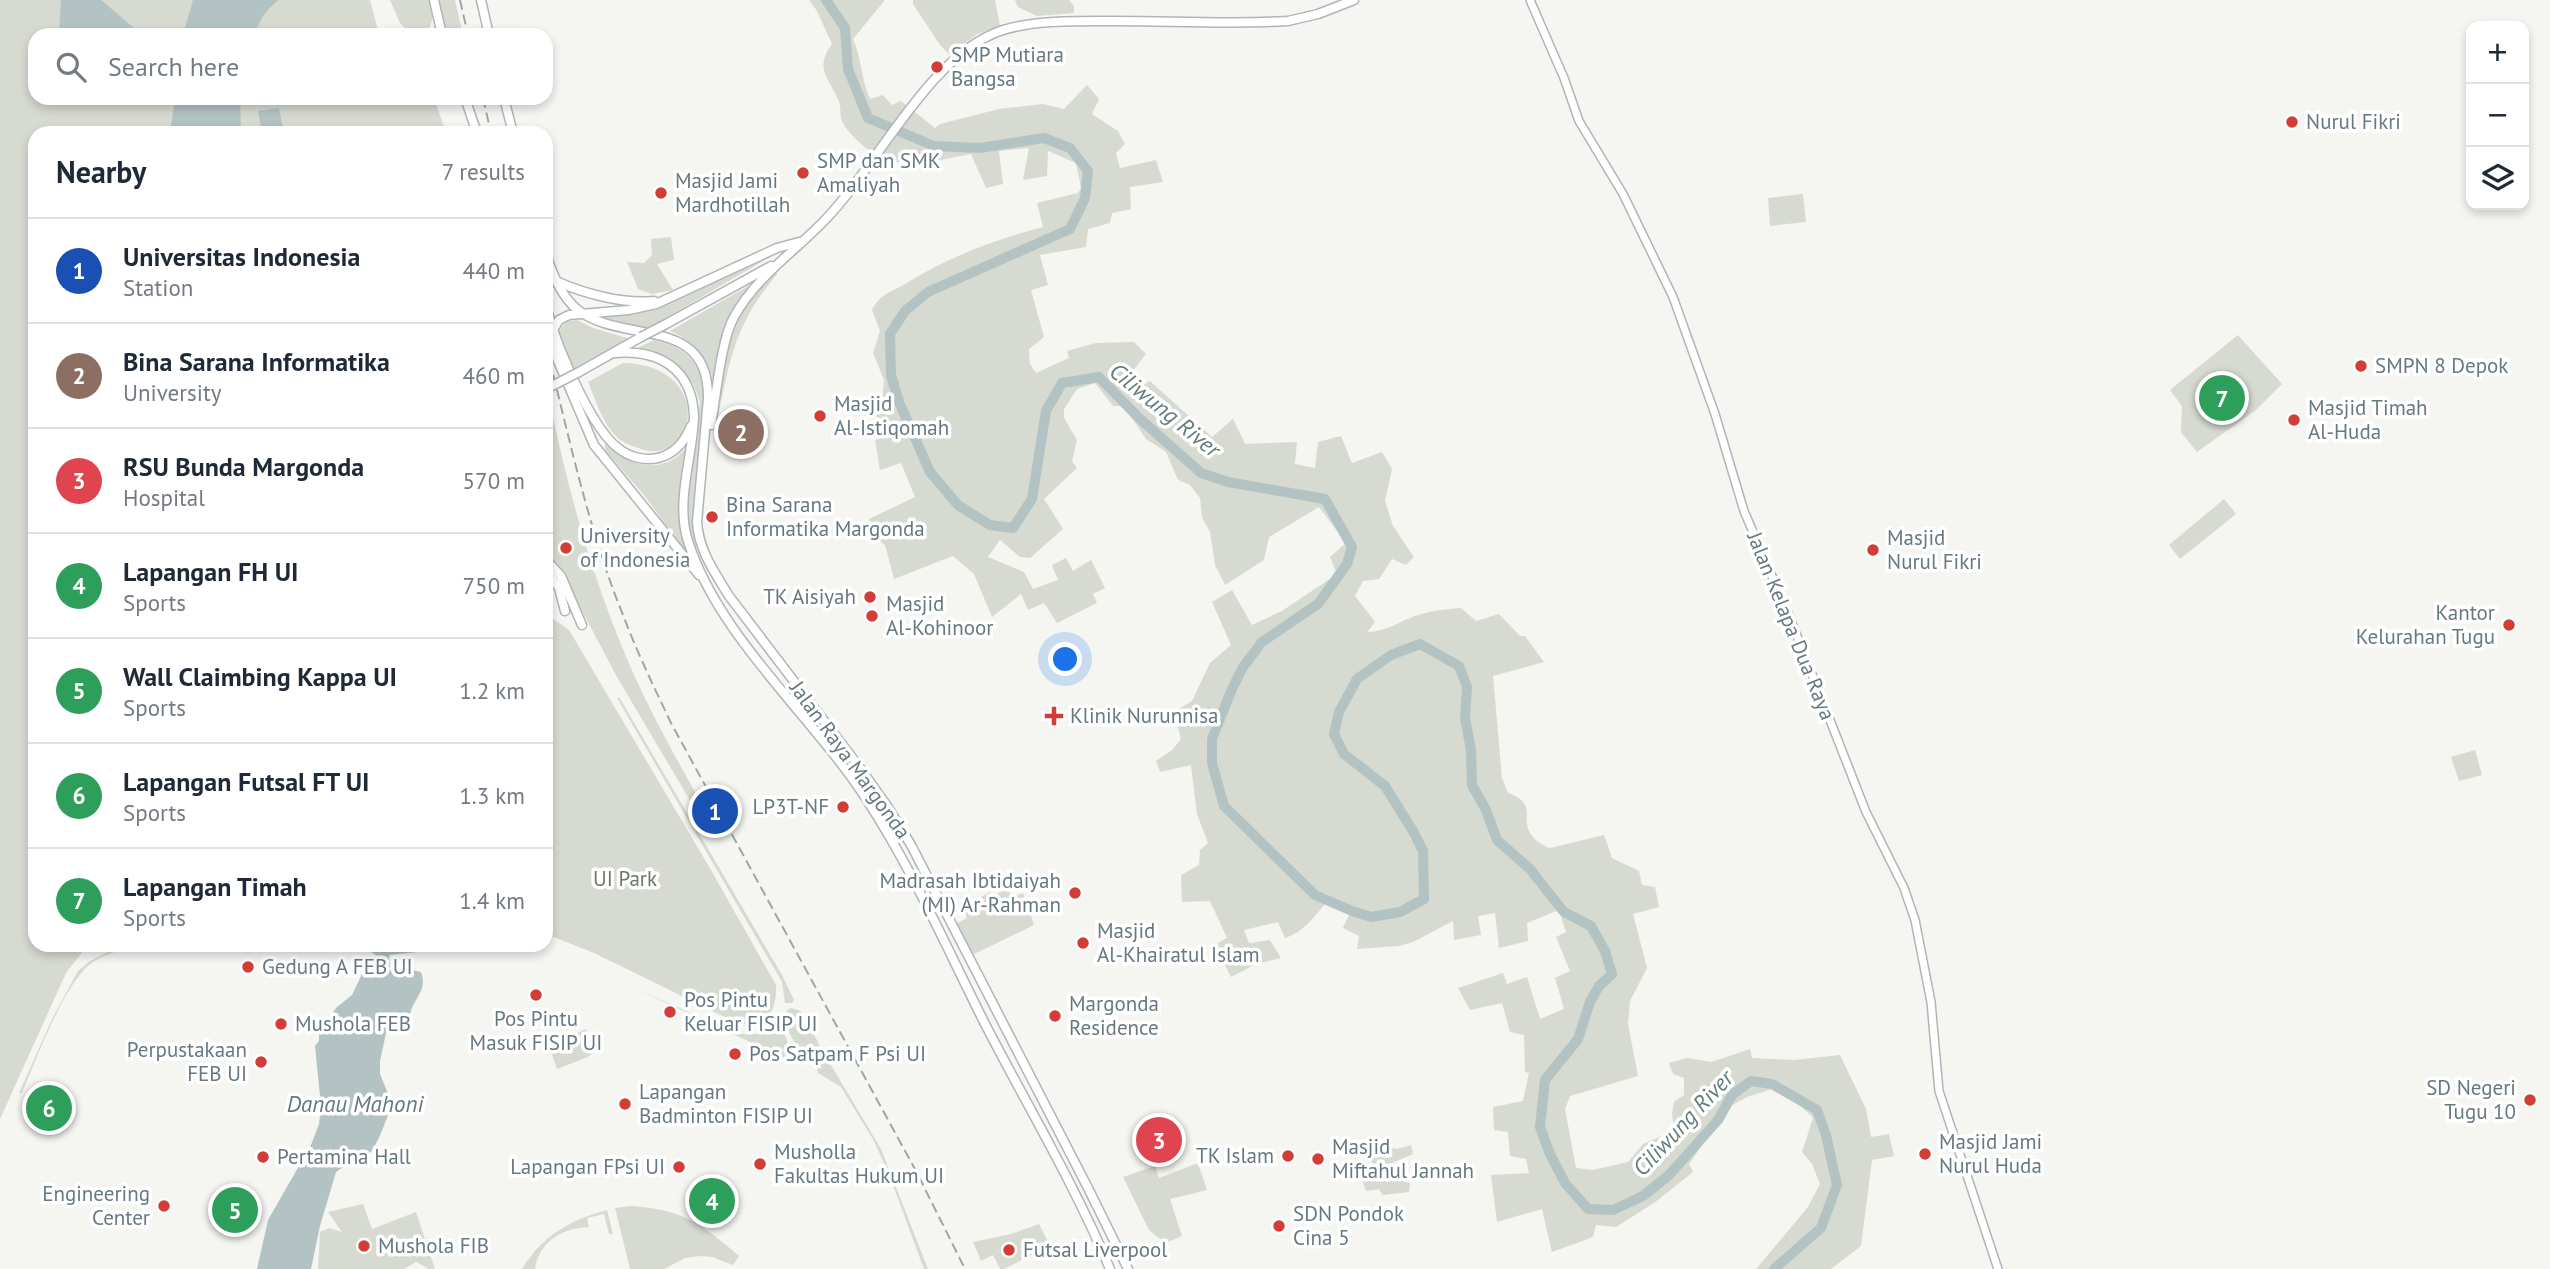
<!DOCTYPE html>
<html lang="en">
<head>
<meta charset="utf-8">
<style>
  body { margin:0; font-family:"PT Sans",sans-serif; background:#f6f6f7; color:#1f2937 }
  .controls { position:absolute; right:21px; top:21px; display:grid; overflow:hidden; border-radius:14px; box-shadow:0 4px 10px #0003 }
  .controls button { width:63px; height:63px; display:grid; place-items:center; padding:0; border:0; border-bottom:2px solid #e0e1e3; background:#fff; color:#1f2937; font:35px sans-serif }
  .you { position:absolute; left:1066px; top:660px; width:24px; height:24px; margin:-18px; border:5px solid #fff; border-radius:50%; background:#1a73e8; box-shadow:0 0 0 10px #1a73e833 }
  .badge { display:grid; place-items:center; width:46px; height:46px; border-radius:50%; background:#d23e35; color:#fff; font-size:23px; font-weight:700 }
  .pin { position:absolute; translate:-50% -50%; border:4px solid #fff; box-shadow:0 2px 7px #0006 }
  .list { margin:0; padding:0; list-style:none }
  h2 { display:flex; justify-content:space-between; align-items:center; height:91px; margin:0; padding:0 28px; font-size:30px }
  h2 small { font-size:23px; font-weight:400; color:#747a83 }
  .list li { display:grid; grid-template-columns:46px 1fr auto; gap:21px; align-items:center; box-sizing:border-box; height:105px; padding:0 28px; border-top:2px solid #e0e1e3 }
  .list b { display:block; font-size:26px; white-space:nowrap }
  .list p { margin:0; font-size:23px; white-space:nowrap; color:#747a83 }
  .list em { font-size:23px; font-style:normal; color:#747a83 }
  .icon { flex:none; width:38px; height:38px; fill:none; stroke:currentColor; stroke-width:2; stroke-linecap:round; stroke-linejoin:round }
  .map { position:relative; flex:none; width:2550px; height:1269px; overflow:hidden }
  .search { position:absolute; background:#fff; box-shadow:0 4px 10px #0003; left:28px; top:28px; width:525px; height:77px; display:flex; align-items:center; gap:18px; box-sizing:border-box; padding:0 24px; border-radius:21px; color:#747a83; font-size:26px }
  .panel { position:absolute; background:#fff; box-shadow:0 4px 10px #0003; left:28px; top:126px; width:525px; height:826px; border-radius:21px }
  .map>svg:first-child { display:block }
  .green { fill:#d6dad1 }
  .water { fill:#b3c2c3 }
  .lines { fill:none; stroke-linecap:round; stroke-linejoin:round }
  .river { stroke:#b3c2c3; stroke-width:10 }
  .secondary-casing { stroke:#afb5b8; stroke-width:10 }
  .primary-casing { stroke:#b0b5b7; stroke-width:11 }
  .secondary { stroke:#fff; stroke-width:7 }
  .primary { stroke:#fff; stroke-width:8 }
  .rail { stroke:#9ea6a9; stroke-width:2; stroke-dasharray:10 5; stroke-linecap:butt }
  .primary-bridge-casing { stroke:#b0b5b7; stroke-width:11; stroke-linecap:butt }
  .primary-bridge { stroke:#fff; stroke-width:8 }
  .poi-dot { fill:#d23e35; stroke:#fff; stroke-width:2.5 }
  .labels { text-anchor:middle; stroke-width:7; stroke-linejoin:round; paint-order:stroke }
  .poi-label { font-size:21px; fill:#677980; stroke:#fff; text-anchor:start }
  .street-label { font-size:21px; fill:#677980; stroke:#fff }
  .park-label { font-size:21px; fill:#6c7865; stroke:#fff }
  .water-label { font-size:23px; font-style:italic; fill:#637b7d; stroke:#fff }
</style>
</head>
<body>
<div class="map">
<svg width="2550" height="1269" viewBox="0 0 2550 1269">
  <rect width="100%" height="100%" fill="#f5f5f2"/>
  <g class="green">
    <path d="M0 0H370L377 27 382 35H35V98H434L446 133H35V945H96L83 951 66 973 0 1119Z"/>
    <path d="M390 0H430C433 15 435 23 424 35H411L400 23Z"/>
    <path d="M439 0H455L463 35H446Z"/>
    <path d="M809 0H885L853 39C862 59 861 79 870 99L883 95 892 105 901 101 935 128 940 124 999 109 1043 104 1064 109 1087 85 1099 99 1092 114 1118 131 1125 144 1116 153 1120 168 1156 160 1163 182 1130 187 1131 209 1112 213 1110 223 1088 229 1086 247 1040 255 1048 285 1031 290 1044 337 1029 349 1030 364 1036 373 1069 358 1067 351 1096 343 1134 342 1146 354 1127 378 1139 387 1150 381 1212 437 1233 419 1245 444 1297 442 1295 464 1315 468 1318 442 1341 436 1352 463 1382 452 1392 469 1385 501 1393 526 1414 557 1406 565 1392 559 1379 579 1363 581 1355 596 1375 622 1367 632C1386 632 1398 622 1415 616 1430 611 1446 609 1461 608L1476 621 1499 614 1520 636H1525L1544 662 1493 676 1502 778 1508 793C1541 804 1516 821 1535 839 1538 843 1545 846 1550 848L1604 835 1612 858 1639 871 1642 885 1655 887 1659 907 1633 914 1647 968 1630 1001 1628 1024 1638 1076 1570 1096 1565 1109 1576 1168 1593 1170 1628 1162 1643 1144 1674 1131 1672 1113 1674 1102 1684 1095V1078L1673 1074 1669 1063 1687 1058 1711 1062 1750 1049 1752 1058 1794 1060 1840 1055 1866 1109 1871 1137 1889 1134 1894 1156 1872 1160 1861 1246 1831 1269H1756L1808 1207 1820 1184 1812 1164 1802 1152 1813 1118 1797 1102 1772 1089 1747 1097 1729 1107 1689 1164 1693 1172 1654 1203 1616 1227 1596 1225 1593 1237 1552 1252 1542 1209 1497 1222 1491 1175 1529 1173 1526 1159 1510 1156 1508 1132 1494 1130 1493 1107 1523 1101 1529 1073 1525 1072 1524 1035 1510 1032 1502 1003 1470 1010 1458 988 1503 973 1507 984 1527 977 1540 1019 1564 1009 1555 978 1570 971 1556 937 1566 932 1559 910 1527 923 1528 941 1499 948 1495 913 1478 916 1481 935 1454 940 1453 921 1413 942 1399 946 1357 949 1359 936 1343 928 1352 908 1328 900C1316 915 1304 932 1285 938L1278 922 1244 930 1249 943 1270 940 1281 958 1256 964 1231 977 1215 945 1227 938 1210 901 1182 902 1181 875 1199 865 1200 850 1208 843 1197 814 1191 765 1160 772 1156 761 1172 750 1181 739 1174 712 1192 701 1210 663 1231 645 1212 602 1232 590 1252 625 1282 611 1337 574 1330 557 1346 543 1319 507 1269 537 1264 560 1225 585 1215 565 1210 532 1202 517 1200 498 1190 485 1178 480 1166 452 1146 439 1124 406H1113L1095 383 1077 389 1064 409V418L1077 440 1072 461 1077 468 1044 499 1063 529 1030 558 1020 557 1000 540 988 557 1024 572 1033 589 1058 580 1052 565 1066 558 1073 571 1091 560 1105 588 1093 594 1097 603 1057 623 1044 603 1028 610 1021 594 992 617 974 574 953 556 894 579 885 545 877 539 869 519 915 497 901 463 880 470 875 440 901 430 896 421 884 425 873 412 882 402 884 380 873 353 880 331 872 310C881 293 890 293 905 284 951 256 991 241 1043 227L1037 203 1078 193 1081 188 1076 163 1048 151 1047 176 1023 180 1029 148 999 151 1003 184 986 188 971 154 935 161V154L905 157 891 167C877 157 849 137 842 121 839 114 842 106 838 99 827 76 815 67 832 44L817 11Z"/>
    <path d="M913 0H995L1000 26 977 34 950 55 940 45 913 4Z"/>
    <path d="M1015 0H1069L1074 6V13L1037 16 1018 7Z"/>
    <path d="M1803 194 1806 222 1770 226 1768 198Z"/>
    <path d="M671 237 674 260 657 264 673 290 652 294 638 289 627 262 644 263 652 255 651 239Z"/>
    <path d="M782 250 647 329 597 316 647 311 666 305Z"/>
    <path d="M775 269 777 274C767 287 756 300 749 314 731 346 725 383 718 418H715L733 327 743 307Z"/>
    <path d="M755 282C728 314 720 343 714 384 708 359 694 341 670 331Z"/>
    <path d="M577 320 593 328 630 339 574 370 559 332C563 323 568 321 577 320Z"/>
    <path d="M2238 335 2282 384 2256 410 2197 452 2181 432 2182 406 2170 390Z"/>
    <path d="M654 340C681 346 693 356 704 381L698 537 695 552 686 524 687 498 700 403C692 369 668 357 636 349Z"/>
    <path d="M623 363C715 364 699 471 638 448 632 446 624 443 619 439 603 425 596 401 588 382Z"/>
    <path d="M549 397C568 493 595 588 635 677 657 726 685 773 710 820L704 824 617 677 557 563 546 556V399Z"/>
    <path d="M605 443C629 468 668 477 689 443L681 507 694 564 644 495 605 450Z"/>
    <path d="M2224 499 2236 514 2180 559 2169 545Z"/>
    <path d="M546 614 569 630 711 870 776 985C777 1011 768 1025 741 1025L594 953 546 934Z"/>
    <path d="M619 697 782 975 794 1000 792 1003H785L782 982 617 698Z"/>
    <path d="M2475 750 2482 775 2459 781 2451 757Z"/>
    <path d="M1008 889 1012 897 1023 893 1034 925 970 956 956 924 967 918 963 907 990 892 992 896Z"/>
    <path d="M122 945 127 946C115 953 99 956 88 966 62 989 36 1060 22 1093H19L53 1017 78 971 90 961Z"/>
    <path d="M636 989 739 1034H756L781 1024 789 1046 801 1062H793Z"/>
    <path d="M791 1008 801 1011 819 1044 820 1052 813 1062C799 1053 782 1027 786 1011Z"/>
    <path d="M586 1029 594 1051 588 1057 557 1069 551 1052C566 1046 571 1035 586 1029Z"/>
    <path d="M825 1055 881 1149 928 1269H924L890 1177 874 1141 841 1087 818 1073 817 1068Z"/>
    <path d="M1376 1144 1397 1149 1411 1145 1413 1154 1385 1166C1390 1178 1398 1180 1410 1183L1409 1192 1383 1195 1379 1189 1366 1191 1363 1182 1376 1174 1368 1150Z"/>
    <path d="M1198 1163 1207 1190 1170 1199 1182 1236 1165 1243 1149 1230 1123 1177 1155 1166 1159 1178Z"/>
    <path d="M717 1183 728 1213 706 1220 696 1190Z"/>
    <path d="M363 1204 372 1229 416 1212 435 1269H429L416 1262 404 1269H318L320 1232 329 1228 342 1232 328 1212Z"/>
    <path d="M631 1206C682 1209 701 1223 739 1256L733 1265 712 1257 701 1256 685 1258 664 1269H630L615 1208Z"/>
    <path d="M607 1210 613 1234H609L604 1214 587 1218 589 1227C563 1228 539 1241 535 1269H522C542 1236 570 1220 607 1210Z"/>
    <path d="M1039 1224 1050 1246 1004 1269H1000L993 1255 981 1261 973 1242 1011 1234Z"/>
  </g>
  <g class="water">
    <path d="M61 0H101L134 28 163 30 175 35H59Z"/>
    <path d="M193 0H278C266 11 259 19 255 35H183Z"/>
    <path d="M175 98H240L241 133H170Z"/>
    <path d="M279 108 284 133H262L258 111Z"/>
    <path d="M368 945H425L427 951 389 955 390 971 398 967 421 972C428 991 414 997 410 1014L401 1019 399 1026 386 1033 380 1061V1074L391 1101V1108C384 1123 377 1152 361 1161 352 1165 344 1165 336 1172L320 1226 311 1269H257L268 1220 311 1145 319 1124 321 1106 315 1046 319 1041V1030L337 1007 352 995 362 974 370 971H385L384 956H377L370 951Z"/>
  </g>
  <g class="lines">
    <path class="river" d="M826 0 845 28 848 69 868 118 934 146 980 148 1044 138 1070 148 1088 171 1085 198 1070 229 928 292 905 311 890 334 891 375 899 402 930 472 958 505 990 525 1013 528 1032 499 1046 411 1062 383 1099 377 1138 417 1201 473 1228 482 1325 499 1352 547 1347 564 1318 604 1262 642 1243 667 1232 689 1212 739V763L1224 806 1315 895 1352 911 1371 917 1400 912 1424 899 1423 851 1413 831 1385 786 1344 754 1334 734 1339 712 1357 679 1391 655 1420 644 1459 666 1467 687 1465 718 1471 750 1472 785 1486 810 1497 840 1530 869 1564 912 1591 926 1605 951 1612 974 1599 986 1590 1002 1578 1039 1545 1080 1540 1127 1550 1154 1565 1183 1588 1209 1613 1210 1643 1196 1669 1175 1718 1120 1732 1095 1751 1081 1772 1084 1817 1110 1826 1135 1837 1185 1821 1228 1774 1269"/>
    <defs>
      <path id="secondary" d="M1530 0 1564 78 1579 121 1623 194 1673 297 1715 414 1744 511 1790 618 1866 812 1904 888 1915 920 1931 1002 1939 1091 1998 1269"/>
      <g id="primary">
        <path d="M434 0 442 35"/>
        <path d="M481 0 489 35"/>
        <path d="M465 98 477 133"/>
        <path d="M504 98 513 133"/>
        <path d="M546 254C552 273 561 297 578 310 623 345 709 314 708 398L697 522C699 551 714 571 729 596L857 764 887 806 911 845 1088 1188 1128 1269"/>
        <path d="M558 282C586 294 623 304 654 301"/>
        <path d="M546 305C554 340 590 427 618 448 629 457 644 461 658 458 675 454 685 441 691 426"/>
        <path d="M666 324 771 266"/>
        <path d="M614 353C658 349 692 368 694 416 693 457 675 501 688 541 719 638 813 716 867 800 912 869 946 946 983 1020 1025 1102 1074 1183 1110 1269"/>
        <path d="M579 372 641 337"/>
        <path d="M711 425C716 397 721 340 734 317 756 277 793 253 824 221 877 167 930 53 1003 30 1033 21 1067 21 1098 21 1161 20 1225 25 1288 21L1318 14 1354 0"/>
        <path d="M546 560 561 576 582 625"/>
        <path d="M546 569 559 588 565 611"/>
        <path d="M699 575 594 445 558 361 553 344V330L559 320 569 315 629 310 656 304 777 248 799 242"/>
      </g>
    </defs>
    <use href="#secondary" class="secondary-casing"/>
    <use href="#primary" class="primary-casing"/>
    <use href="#secondary" class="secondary"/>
    <use href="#primary" class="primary"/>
    <g class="rail">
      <path d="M460 0 468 35"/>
      <path d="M483 98 491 133"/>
      <path d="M546 346C569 436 588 529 623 615 637 652 654 687 671 723L916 1171 965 1269"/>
    </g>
    <defs>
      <g id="primary-bridge">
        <path d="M641 337 666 324"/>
        <path d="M546 389 579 372"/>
      </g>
    </defs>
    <use href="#primary-bridge" class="primary-bridge-casing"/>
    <use href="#primary-bridge" class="primary-bridge"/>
  </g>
  <g class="poi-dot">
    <circle cx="937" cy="67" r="7"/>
    <circle cx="2292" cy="122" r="7"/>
    <circle cx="803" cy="173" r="7"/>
    <circle cx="661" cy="193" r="7"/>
    <circle cx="2361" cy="366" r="7"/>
    <circle cx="820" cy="416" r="7"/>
    <circle cx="2294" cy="420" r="7"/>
    <circle cx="712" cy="517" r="7"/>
    <circle cx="566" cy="548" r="7"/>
    <circle cx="1873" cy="550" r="7"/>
    <circle cx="870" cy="597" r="7"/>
    <circle cx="872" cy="616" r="7"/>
    <circle cx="2509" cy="625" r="7"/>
    <path d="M1050.5 705.5h7v7h7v7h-7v7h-7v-7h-7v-7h7z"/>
    <circle cx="843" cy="807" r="7"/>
    <circle cx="1075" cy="893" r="7"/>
    <circle cx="1083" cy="943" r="7"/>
    <circle cx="248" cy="967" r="7"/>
    <circle cx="536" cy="995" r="7"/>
    <circle cx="670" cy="1012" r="7"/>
    <circle cx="1055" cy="1016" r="7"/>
    <circle cx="281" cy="1024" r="7"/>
    <circle cx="735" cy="1054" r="7"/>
    <circle cx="261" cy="1062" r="7"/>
    <circle cx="2530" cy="1100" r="7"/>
    <circle cx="625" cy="1104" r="7"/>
    <circle cx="1925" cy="1154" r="7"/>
    <circle cx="1288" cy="1156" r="7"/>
    <circle cx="263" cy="1157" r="7"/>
    <circle cx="1318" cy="1159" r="7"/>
    <circle cx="760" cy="1164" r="7"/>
    <circle cx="679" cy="1167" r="7"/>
    <circle cx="164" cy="1206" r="7"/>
    <circle cx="1279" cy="1226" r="7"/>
    <circle cx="364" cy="1246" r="7"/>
    <circle cx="1009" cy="1250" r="7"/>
  </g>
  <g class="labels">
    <g class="poi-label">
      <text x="951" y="62">SMP Mutiara<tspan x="951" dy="24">Bangsa</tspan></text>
      <text x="2306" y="129">Nurul Fikri</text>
      <text x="817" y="168">SMP dan SMK<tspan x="817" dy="24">Amaliyah</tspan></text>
      <text x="675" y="188">Masjid Jami<tspan x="675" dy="24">Mardhotillah</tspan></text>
      <text x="2375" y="373">SMPN 8 Depok</text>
      <text x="834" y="411">Masjid<tspan x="834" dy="24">Al-Istiqomah</tspan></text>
      <text x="2308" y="415">Masjid Timah<tspan x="2308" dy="24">Al-Huda</tspan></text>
      <text x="726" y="512">Bina Sarana<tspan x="726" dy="24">Informatika Margonda</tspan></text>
      <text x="580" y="543">University<tspan x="580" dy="24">of Indonesia</tspan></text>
      <text x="1887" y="545">Masjid<tspan x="1887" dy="24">Nurul Fikri</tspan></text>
      <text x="856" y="604" text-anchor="end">TK Aisiyah</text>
      <text x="886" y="611">Masjid<tspan x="886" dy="24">Al-Kohinoor</tspan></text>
      <text x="2495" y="620" text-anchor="end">Kantor<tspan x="2495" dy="24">Kelurahan Tugu</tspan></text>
      <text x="1070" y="723">Klinik Nurunnisa</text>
      <text x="829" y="814" text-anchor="end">LP3T-NF</text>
      <text x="1061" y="888" text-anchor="end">Madrasah Ibtidaiyah<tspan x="1061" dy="24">(MI) Ar-Rahman</tspan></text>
      <text x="1097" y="938">Masjid<tspan x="1097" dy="24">Al-Khairatul Islam</tspan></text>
      <text x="262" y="974">Gedung A FEB UI</text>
      <text x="684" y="1007">Pos Pintu<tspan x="684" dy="24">Keluar FISIP UI</tspan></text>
      <text x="1069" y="1011">Margonda<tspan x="1069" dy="24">Residence</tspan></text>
      <text x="536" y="1026" text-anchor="middle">Pos Pintu<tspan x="536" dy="24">Masuk FISIP UI</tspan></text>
      <text x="295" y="1031">Mushola FEB</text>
      <text x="247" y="1057" text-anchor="end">Perpustakaan<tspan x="247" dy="24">FEB UI</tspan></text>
      <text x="749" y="1061">Pos Satpam F Psi UI</text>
      <text x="2516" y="1095" text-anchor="end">SD Negeri<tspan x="2516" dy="24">Tugu 10</tspan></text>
      <text x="639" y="1099">Lapangan<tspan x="639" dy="24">Badminton FISIP UI</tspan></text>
      <text x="1939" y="1149">Masjid Jami<tspan x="1939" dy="24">Nurul Huda</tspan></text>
      <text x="1332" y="1154">Masjid<tspan x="1332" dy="24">Miftahul Jannah</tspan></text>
      <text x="774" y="1159">Musholla<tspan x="774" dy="24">Fakultas Hukum UI</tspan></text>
      <text x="1274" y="1163" text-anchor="end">TK Islam</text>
      <text x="277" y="1164">Pertamina Hall</text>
      <text x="665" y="1174" text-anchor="end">Lapangan FPsi UI</text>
      <text x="150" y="1201" text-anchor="end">Engineering<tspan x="150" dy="24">Center</tspan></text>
      <text x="1293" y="1221">SDN Pondok<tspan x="1293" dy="24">Cina 5</tspan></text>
      <text x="378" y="1253">Mushola FIB</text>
      <text x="1023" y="1257">Futsal Liverpool</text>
    </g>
    <g class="street-label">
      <text transform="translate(1791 626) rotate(68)" y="7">Jalan Kelapa Dua Raya</text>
      <text transform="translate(850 760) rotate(54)" y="7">Jalan Raya Margonda</text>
    </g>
    <g class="park-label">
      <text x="625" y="886">UI Park</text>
    </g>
    <g class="water-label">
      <text transform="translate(1165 410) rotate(39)" y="8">Ciliwung River</text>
      <text x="355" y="1112">Danau Mahoni</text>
      <text transform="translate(1683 1123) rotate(-47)" y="8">Ciliwung River</text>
    </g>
  </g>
</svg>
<div class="controls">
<button>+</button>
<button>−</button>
<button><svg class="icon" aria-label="layers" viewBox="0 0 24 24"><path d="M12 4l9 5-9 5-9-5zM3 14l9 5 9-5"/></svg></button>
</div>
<div class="you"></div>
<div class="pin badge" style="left:715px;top:811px;background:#1a4fb4">1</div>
<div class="pin badge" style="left:741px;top:432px;background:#8d6e63">2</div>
<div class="pin badge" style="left:1159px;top:1140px;background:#e0444e">3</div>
<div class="pin badge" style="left:712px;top:1201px;background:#2e9e5b">4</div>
<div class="pin badge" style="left:235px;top:1210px;background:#2e9e5b">5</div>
<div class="pin badge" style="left:49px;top:1108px;background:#2e9e5b">6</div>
<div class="pin badge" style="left:2222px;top:398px;background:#2e9e5b">7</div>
<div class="search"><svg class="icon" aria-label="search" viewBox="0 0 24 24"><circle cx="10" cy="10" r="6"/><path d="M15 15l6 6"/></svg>Search here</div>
<section class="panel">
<h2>Nearby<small>7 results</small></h2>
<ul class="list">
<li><span class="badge" style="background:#1a4fb4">1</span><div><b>Universitas Indonesia</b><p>Station</p></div><em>440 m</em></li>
<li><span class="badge" style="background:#8d6e63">2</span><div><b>Bina Sarana Informatika</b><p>University</p></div><em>460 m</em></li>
<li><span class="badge" style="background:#e0444e">3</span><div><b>RSU Bunda Margonda</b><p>Hospital</p></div><em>570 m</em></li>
<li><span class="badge" style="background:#2e9e5b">4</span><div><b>Lapangan FH UI</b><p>Sports</p></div><em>750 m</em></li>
<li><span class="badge" style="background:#2e9e5b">5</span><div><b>Wall Claimbing Kappa UI</b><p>Sports</p></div><em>1.2 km</em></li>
<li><span class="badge" style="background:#2e9e5b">6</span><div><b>Lapangan Futsal FT UI</b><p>Sports</p></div><em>1.3 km</em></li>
<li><span class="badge" style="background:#2e9e5b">7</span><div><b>Lapangan Timah</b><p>Sports</p></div><em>1.4 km</em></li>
</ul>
</section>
</div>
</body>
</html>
